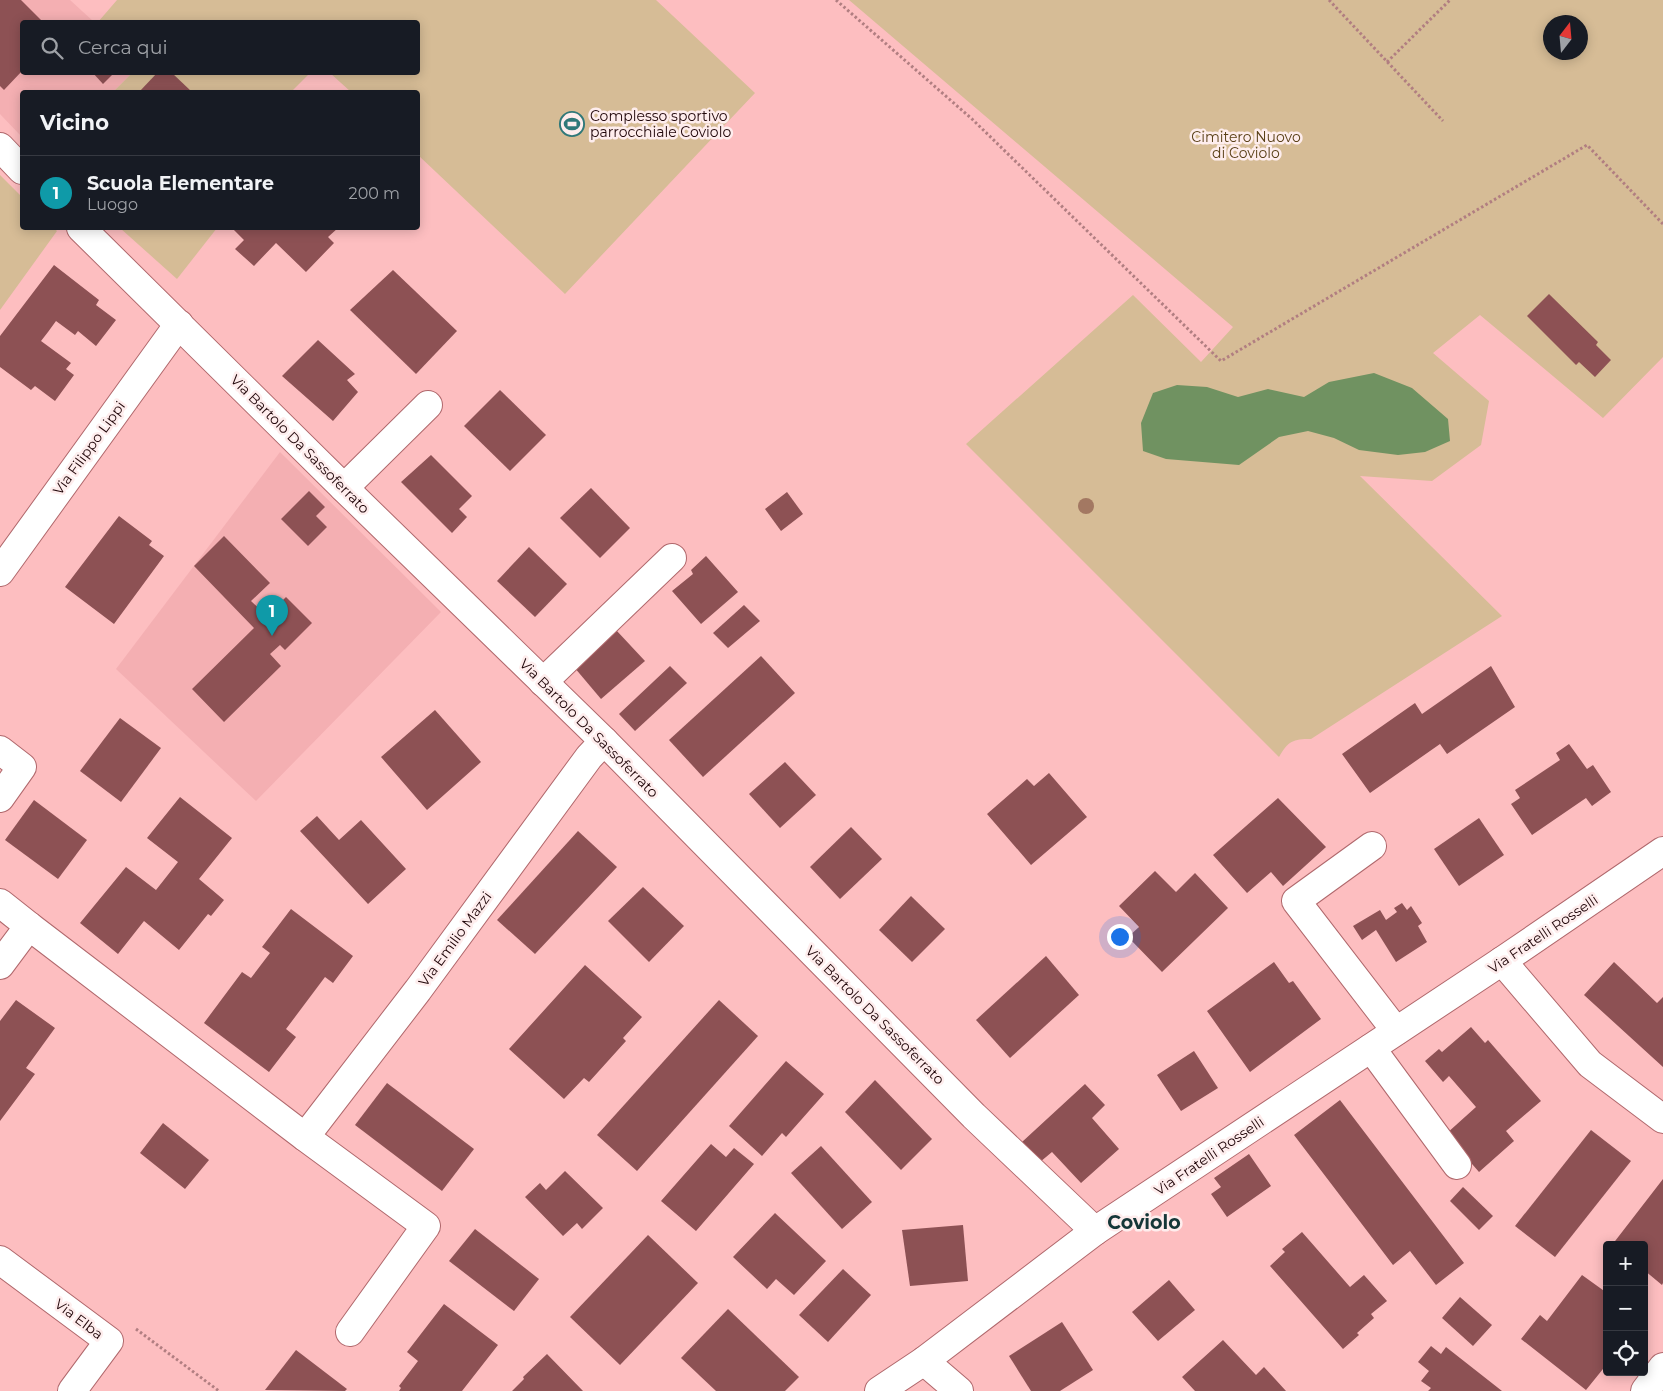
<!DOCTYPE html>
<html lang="it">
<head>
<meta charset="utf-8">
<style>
  body { margin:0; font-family:Montserrat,sans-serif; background:#242831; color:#f1f3f6 }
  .controls { position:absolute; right:15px; bottom:15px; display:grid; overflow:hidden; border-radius:5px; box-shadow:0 2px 12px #0003 }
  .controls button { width:45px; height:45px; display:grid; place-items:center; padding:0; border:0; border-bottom:1px solid #363941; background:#171b24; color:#f1f3f6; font:25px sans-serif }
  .compass { position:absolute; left:1543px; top:15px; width:45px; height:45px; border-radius:50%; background:#171b24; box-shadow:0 2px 12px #0003; rotate:16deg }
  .you { position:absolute; left:1119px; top:936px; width:18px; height:18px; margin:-12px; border:4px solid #fff; border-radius:50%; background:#1a73e8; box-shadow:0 0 0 8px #1a73e833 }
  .badge { display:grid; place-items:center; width:32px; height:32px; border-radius:50%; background:#2f7879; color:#fff; font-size:16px; font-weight:700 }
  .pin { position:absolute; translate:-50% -41px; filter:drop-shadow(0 1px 2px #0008) }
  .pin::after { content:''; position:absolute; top:26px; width:18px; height:15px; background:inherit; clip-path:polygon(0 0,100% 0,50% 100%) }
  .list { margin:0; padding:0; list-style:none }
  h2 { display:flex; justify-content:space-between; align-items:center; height:65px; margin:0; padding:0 20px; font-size:21px }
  h2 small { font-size:16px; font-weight:400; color:#9ea1a6 }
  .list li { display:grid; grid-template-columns:32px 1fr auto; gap:15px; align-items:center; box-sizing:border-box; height:75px; padding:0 20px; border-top:1px solid #363941 }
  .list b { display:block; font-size:19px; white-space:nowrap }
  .list p { margin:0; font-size:16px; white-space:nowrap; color:#9ea1a6 }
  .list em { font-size:16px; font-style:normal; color:#9ea1a6 }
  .icon { flex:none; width:28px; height:28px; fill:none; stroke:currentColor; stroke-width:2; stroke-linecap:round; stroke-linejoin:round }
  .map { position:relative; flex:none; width:1663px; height:1391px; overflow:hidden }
  .search { position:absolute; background:#171b24; box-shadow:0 2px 12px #0003; left:20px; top:20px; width:400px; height:55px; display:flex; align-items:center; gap:12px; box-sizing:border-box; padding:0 18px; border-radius:5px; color:#9ea1a6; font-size:19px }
  .panel { position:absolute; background:#171b24; box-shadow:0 2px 12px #0003; left:20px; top:90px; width:400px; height:140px; border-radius:5px }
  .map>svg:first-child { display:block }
  .built { fill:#f4afb2 }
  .green { fill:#d6bc96; fill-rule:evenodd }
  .water { fill:#709261 }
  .building { fill:#8d5154 }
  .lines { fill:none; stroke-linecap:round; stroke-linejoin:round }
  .minor-casing { stroke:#b0686c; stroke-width:30 }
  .tertiary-casing { stroke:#b0686c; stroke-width:30 }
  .path { stroke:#b17e81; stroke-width:3; stroke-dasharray:2.5 2.5; stroke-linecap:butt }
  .minor { stroke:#fff; stroke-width:28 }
  .tertiary { stroke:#fff; stroke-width:28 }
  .tree { fill:#a37862 }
  .labels { text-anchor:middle; stroke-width:5; stroke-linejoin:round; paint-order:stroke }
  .poi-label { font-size:14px; fill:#200609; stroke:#feeded; text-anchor:start }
  .park-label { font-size:14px; fill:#593f16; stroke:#feeded }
  .street-label { font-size:14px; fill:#200609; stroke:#feeded }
  .district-label { font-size:19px; font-weight:bold; fill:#153738; stroke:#feeded }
</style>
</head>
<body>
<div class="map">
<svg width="1663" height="1391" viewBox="0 0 1663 1391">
  <rect width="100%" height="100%" fill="#fdbec0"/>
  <g class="built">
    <path d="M0 0H70L94 22H22V72L132 73 113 92H22V137L0 114Z"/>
    <path d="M280 452 441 612 256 801 116 669Z"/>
  </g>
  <g class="green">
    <path d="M117 0H656L755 93 565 294 418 155V92H351L330 73 418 72V22H98Z"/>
    <path d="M849 0H1663V357L1603 418 1480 315 1433 353 1489 401 1481 445 1432 481 1360 476 1502 616 1311 739C1293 739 1288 741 1279 757L966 444 1133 295 1201 362 1233 327ZM1550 22H1580V52H1550Z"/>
    <path d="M132 73H310L291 92H113Z"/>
    <path d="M0 175 22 197V228H54L57 231 0 310Z"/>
    <path d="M120 228H217L177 279Z"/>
  </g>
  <path class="water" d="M1374 373 1412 388 1448 419 1450 441 1425 452 1398 455 1359 450 1334 438 1308 431 1279 437 1239 465 1166 459 1143 451 1141 423 1153 393 1177 385 1207 387 1238 397 1268 389 1304 397 1329 382Z"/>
  <g class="building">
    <path d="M0 0H21L43 22H22V71L4 90 0 86Z"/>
    <path d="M92 72H112L113 74 103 84Z"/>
    <path d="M158 72H171L192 92H139Z"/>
    <path d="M232 228H338L328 237 334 243 306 272 276 243 254 266 235 249 244 240Z"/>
    <path d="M54 265 99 300 96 305 116 320 96 346 78 331 75 335 56 321 48 332 41 341 71 363 66 369 74 375 55 401 35 386 31 390 0 367V336Z"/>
    <path d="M393 270 457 331 416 374 350 310Z"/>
    <path d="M1549 294 1598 342 1596 345 1611 360 1595 377 1579 362 1576 365 1527 316Z"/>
    <path d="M318 340 355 374 347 380 358 392 333 421 282 376Z"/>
    <path d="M500 390 546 435 510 471 464 426Z"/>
    <path d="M431 455 472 496 459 509 467 517 452 533 401 482Z"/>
    <path d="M591 488 630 528 600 558 560 518Z"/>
    <path d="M309 491 325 507 316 516 327 527 308 546 281 519Z"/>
    <path d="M787 492 803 514 781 531 765 509Z"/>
    <path d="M119 516 152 541 149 545 164 556 114 624 65 587Z"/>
    <path d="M224 536 270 583 251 601 267 616 286 597 312 623 285 650 280 645 270 654 281 666 224 722 192 689 254 628 194 566Z"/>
    <path d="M529 547 567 584 535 617 497 581Z"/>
    <path d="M706 556 738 592 701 624 672 591 693 574 691 570Z"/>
    <path d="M744 605 760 621 728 648 713 633Z"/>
    <path d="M616 630 645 661 601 699 574 667Z"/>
    <path d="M761 656 795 693 703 777 669 740Z"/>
    <path d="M670 666 687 683 635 731 619 714Z"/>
    <path d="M1491 666 1515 707 1447 754 1440 744 1370 793 1342 754 1415 703 1422 714Z"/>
    <path d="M435 710 481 762 427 810 381 757Z"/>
    <path d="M120 718 161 748 121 802 80 771Z"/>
    <path d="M1569 744 1587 769 1593 765 1611 792 1592 806 1586 798 1532 835 1511 804 1520 798 1515 790 1560 760 1556 753Z"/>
    <path d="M785 762 816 795 780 828 749 794Z"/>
    <path d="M1049 773 1087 817 1031 865 987 814 1027 779 1034 786Z"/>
    <path d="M180 797 232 838 199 879 224 900 211 916 208 914 179 950 144 921 118 954 80 923 126 867 156 890 178 862 147 838Z"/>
    <path d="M1278 798 1326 847 1283 886 1271 872 1247 893 1213 855Z"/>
    <path d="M34 800 87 840 58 879 5 840Z"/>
    <path d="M317 816 339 840 361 820 406 869 368 904 300 831Z"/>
    <path d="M1479 818 1504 855 1459 886 1434 849Z"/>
    <path d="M851 827 882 859 840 899 810 867Z"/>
    <path d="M578 831 617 867 535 954 497 920Z"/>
    <path d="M1155 871 1176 892 1195 873 1228 908 1162 972 1128 937 1139 927 1119 906Z"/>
    <path d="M643 887 684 926 649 962 608 921Z"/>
    <path d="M911 896 945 929 912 962 879 930Z"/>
    <path d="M1402 903 1407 910 1411 906 1422 923 1418 926 1427 942 1396 962 1376 930 1362 940 1353 926 1380 910 1386 920 1397 912 1394 908Z"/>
    <path d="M291 909 353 956 333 983 325 977 286 1029 296 1037 269 1072 204 1023 242 972 251 978 270 953 262 947Z"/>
    <path d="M1046 956 1079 995 1010 1058 976 1020Z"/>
    <path d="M1274 962 1289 983 1293 981 1321 1019 1250 1072 1207 1011Z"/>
    <path d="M1614 962 1657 1003 1663 997V1067L1584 995Z"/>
    <path d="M585 965 642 1017 623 1038 626 1041 589 1082 584 1078 564 1099 509 1049Z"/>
    <path d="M16 1000 55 1028 26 1068 35 1074 0 1121V1021Z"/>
    <path d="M719 1000 758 1036 637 1171 597 1135Z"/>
    <path d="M1471 1027 1485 1043 1488 1040 1541 1101 1506 1131 1514 1141 1479 1172 1446 1134 1476 1107 1449 1076 1443 1082 1425 1061 1439 1049 1442 1052Z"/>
    <path d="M1194 1051 1218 1088 1181 1111 1157 1075Z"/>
    <path d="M786 1061 824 1094 786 1137 782 1133 762 1156 729 1126Z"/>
    <path d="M875 1080 932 1139 901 1170 845 1112Z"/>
    <path d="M387 1083 474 1149 442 1191 355 1125Z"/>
    <path d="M1085 1084 1105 1105 1092 1118 1119 1149 1081 1183 1052 1152 1040 1162 1022 1142Z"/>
    <path d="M1340 1100 1464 1263 1436 1285 1410 1251 1393 1265 1294 1135Z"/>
    <path d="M163 1123 209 1160 185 1189 140 1153Z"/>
    <path d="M1591 1130 1631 1161 1555 1257 1515 1226Z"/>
    <path d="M711 1144 726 1157 734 1148 754 1164 696 1231 661 1201Z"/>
    <path d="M821 1146 872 1202 842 1229 791 1173Z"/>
    <path d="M1249 1154 1271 1186 1227 1217 1211 1194 1221 1187 1214 1178Z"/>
    <path d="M565 1171 603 1208 582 1229 577 1223 563 1236 525 1197 540 1183 546 1190Z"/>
    <path d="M1663 1179V1283L1662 1285 1644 1270V1245H1612Z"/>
    <path d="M1463 1187 1493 1216 1479 1230 1450 1201Z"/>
    <path d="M775 1213 826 1261 794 1295 776 1279 767 1289 733 1257Z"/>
    <path d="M963 1225 968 1281 910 1286 902 1230Z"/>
    <path d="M475 1229 539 1279 514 1311 449 1261Z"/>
    <path d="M1302 1232 1350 1287 1364 1275 1387 1301 1371 1314 1374 1318 1357 1333 1359 1335 1343 1349 1270 1266 1285 1252 1282 1249Z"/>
    <path d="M648 1235 698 1283 620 1365 570 1317Z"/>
    <path d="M843 1269 871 1295 828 1342 799 1315Z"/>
    <path d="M1582 1275 1607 1293V1364L1586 1390 1521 1339 1540 1315 1547 1321Z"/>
    <path d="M1169 1280 1195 1310 1158 1341 1132 1312Z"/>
    <path d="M1460 1297 1492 1325 1473 1346 1442 1318Z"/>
    <path d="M444 1304 498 1345 462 1391H399L401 1388 399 1386 418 1361 407 1352Z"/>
    <path d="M728 1309 799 1377 785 1391H716L681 1358Z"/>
    <path d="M1062 1322 1093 1370 1060 1391H1031L1009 1356Z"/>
    <path d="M1223 1340 1256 1375 1264 1367 1286 1391H1195L1182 1377Z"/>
    <path d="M1431 1346 1441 1354 1446 1347 1502 1391H1428L1431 1388 1421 1381 1429 1371 1418 1362Z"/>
    <path d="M296 1350 347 1389 345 1391 265 1390Z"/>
    <path d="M547 1354 583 1391H512L524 1379 523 1377Z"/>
  </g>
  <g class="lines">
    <defs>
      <g id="minor">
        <path d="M344 488 428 405"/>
        <path d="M0 572 179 324"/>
        <path d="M543 682 672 558"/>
        <path d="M0 750 22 767 0 798"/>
        <path d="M1372 846 1296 901 1396 1031"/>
        <path d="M0 903 29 926"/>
        <path d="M1502 961 1590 1064 1663 1119"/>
        <path d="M0 965 29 926 305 1137 418 990 589 757 604 741"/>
        <path d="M1371 1048 1457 1165"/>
        <path d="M305 1137 426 1226 350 1332"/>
        <path d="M0 1260 109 1341 72 1391"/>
        <path d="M924 1361 959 1391"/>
        <path d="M879 1391 924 1361 1095 1231"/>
        <path d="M1645 1391 1663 1367"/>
      </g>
      <g id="tertiary">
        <path d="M0 147 22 170"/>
        <path d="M81 228 344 488 604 741 974 1116 1095 1231 1502 961 1663 851"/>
      </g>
    </defs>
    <use href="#minor" class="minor-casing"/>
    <use href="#tertiary" class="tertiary-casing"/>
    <g class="path">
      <path d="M836 0 972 119 1221 361 1587 145 1663 224"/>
      <path d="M1329 0 1443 121"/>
      <path d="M1387 62 1450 0"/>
      <path d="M136 1329 219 1391"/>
    </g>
    <use href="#minor" class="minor"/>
    <use href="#tertiary" class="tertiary"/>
  </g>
  <circle class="tree" cx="1086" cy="506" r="8"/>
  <defs>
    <symbol id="stadium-ring" viewBox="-11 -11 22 22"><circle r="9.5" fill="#feeded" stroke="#2f7879" stroke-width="1.5"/><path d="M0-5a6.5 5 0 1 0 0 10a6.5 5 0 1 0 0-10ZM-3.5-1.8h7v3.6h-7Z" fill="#2f7879"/></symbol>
  </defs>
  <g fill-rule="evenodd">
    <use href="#stadium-ring" x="558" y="110" width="28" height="28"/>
  </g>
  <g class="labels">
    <g class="poi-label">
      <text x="590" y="121">Complesso sportivo<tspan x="590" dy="16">parrocchiale Coviolo</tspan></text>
    </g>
    <g class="park-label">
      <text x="1246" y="142">Cimitero Nuovo<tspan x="1246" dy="16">di Coviolo</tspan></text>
    </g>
    <g class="street-label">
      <text transform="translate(300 444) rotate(45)" y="5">Via Bartolo Da Sassoferrato</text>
      <text transform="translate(89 448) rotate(-54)" y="5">Via Filippo Lippi</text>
      <text transform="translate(589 728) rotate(45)" y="5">Via Bartolo Da Sassoferrato</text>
      <text transform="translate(1543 934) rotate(-34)" y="5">Via Fratelli Rosselli</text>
      <text transform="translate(455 939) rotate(-54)" y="5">Via Emilio Mazzi</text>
      <text transform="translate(875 1015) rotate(45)" y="5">Via Bartolo Da Sassoferrato</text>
      <text transform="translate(1209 1156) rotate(-34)" y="5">Via Fratelli Rosselli</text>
      <text transform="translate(79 1319) rotate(37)" y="5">Via Elba</text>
    </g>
    <g class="district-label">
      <text x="1144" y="1229">Coviolo</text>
    </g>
  </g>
</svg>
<div class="controls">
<button>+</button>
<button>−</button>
<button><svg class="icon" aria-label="locate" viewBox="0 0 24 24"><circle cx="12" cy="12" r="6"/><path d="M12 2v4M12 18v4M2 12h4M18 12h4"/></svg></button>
</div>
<svg class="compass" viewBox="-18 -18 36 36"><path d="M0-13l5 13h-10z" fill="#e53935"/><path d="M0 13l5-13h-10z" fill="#9ea1a6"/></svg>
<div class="you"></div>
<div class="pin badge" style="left:272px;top:636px;background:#0f9aa8">1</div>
<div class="search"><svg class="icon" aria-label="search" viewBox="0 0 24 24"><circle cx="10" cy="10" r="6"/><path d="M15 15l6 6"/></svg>Cerca qui</div>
<section class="panel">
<h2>Vicino<small></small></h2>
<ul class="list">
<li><span class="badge" style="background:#0f9aa8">1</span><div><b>Scuola Elementare</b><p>Luogo</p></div><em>200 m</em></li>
</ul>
</section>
</div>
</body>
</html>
